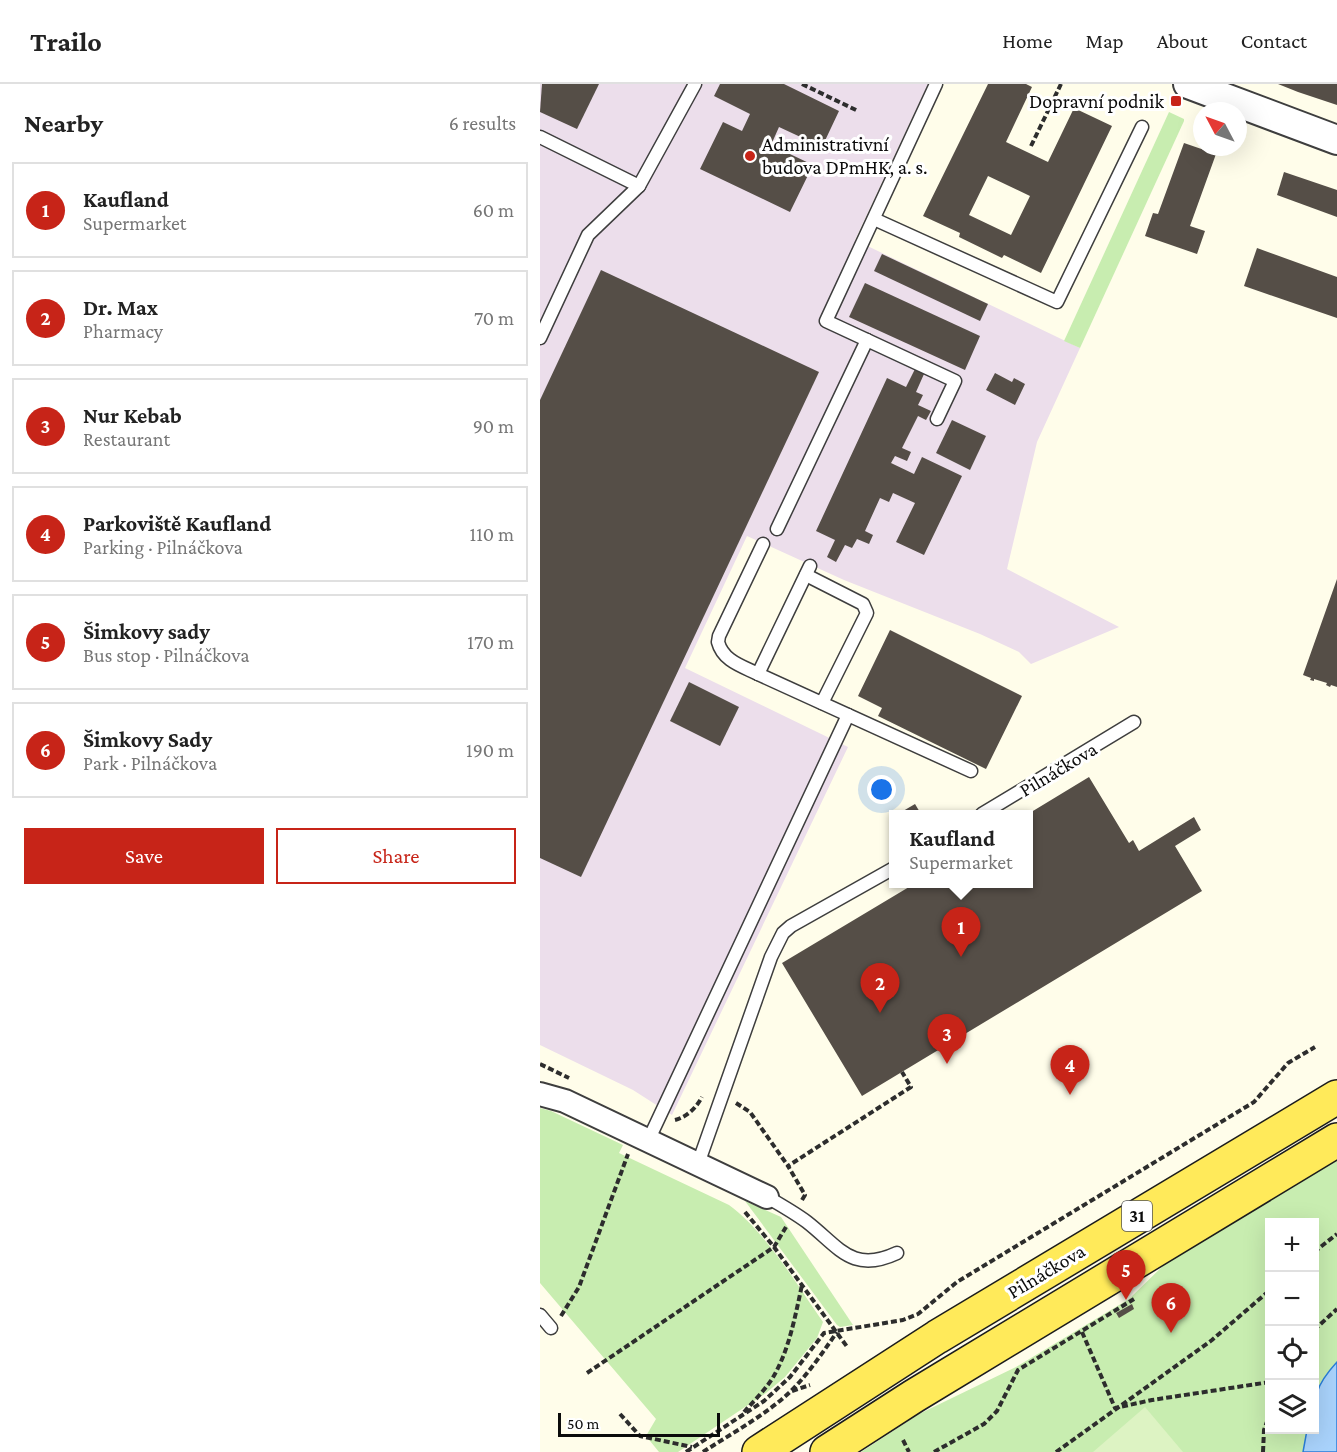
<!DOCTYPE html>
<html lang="en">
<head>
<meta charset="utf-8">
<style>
  body { margin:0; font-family:"Crimson Pro",serif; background:#f6f6f6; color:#222 }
  .controls { position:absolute; right:18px; bottom:18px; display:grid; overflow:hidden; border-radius:0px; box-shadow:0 6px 24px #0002 }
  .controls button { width:54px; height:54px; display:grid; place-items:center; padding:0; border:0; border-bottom:2px solid #e0e0e0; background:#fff; color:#222; font:30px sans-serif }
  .compass { position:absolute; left:653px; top:18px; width:54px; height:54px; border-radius:50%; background:#fff; box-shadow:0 6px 24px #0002; rotate:311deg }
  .scale { position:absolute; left:18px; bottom:15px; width:162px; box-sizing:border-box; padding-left:6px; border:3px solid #0b0b0b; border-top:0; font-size:16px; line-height:21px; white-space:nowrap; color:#0b0b0b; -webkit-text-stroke:4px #fff; paint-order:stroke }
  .you { position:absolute; left:342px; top:706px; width:21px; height:21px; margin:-15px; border:4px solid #fff; border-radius:50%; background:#1a73e8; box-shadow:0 0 0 9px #1a73e833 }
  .badge { display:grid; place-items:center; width:39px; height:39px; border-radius:50%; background:#c72418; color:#fff; font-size:20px; font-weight:700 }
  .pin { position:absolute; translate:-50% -50px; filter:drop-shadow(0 2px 3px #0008) }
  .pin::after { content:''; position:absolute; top:32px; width:21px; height:18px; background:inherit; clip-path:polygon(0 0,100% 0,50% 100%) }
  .popup { position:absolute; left:349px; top:726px; width:144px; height:78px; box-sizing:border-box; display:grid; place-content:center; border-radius:0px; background:#fff; filter:drop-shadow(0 2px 4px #0005); font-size:20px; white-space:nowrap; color:#767676 }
  .popup b { font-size:22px; color:#222 }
  .popup::after { content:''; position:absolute; left:50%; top:100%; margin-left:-12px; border:12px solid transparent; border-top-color:#fff }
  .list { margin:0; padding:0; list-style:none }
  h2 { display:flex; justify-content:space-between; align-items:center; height:78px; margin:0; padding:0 24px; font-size:26px }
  h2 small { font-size:20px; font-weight:400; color:#767676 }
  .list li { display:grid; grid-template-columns:39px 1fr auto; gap:18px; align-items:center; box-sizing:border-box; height:96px; margin:0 12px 12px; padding:0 12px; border:2px solid #e0e0e0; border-radius:0px }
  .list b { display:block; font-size:22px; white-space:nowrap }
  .list p { margin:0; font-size:20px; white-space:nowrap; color:#767676 }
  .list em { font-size:20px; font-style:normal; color:#767676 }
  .actions { display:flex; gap:12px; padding:18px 24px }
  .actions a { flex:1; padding:14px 0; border:2px solid #c72418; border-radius:0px; text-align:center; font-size:21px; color:#c72418 }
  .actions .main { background:#c72418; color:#fff }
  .icon { flex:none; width:33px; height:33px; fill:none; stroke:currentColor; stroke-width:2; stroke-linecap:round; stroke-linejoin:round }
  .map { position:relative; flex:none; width:797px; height:1368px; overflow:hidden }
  header { display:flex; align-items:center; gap:36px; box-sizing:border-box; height:84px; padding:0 30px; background:#fff; border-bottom:2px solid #e0e0e0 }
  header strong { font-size:28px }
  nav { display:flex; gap:33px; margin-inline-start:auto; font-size:21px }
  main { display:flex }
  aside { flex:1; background:#fff }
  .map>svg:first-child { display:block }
  .industrial { fill:#ecdeeb }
  .green { fill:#c8edb0; fill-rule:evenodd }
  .pitch { fill:#ddf3c3 }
  .water { fill:#a9d3fc; stroke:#2a7ed9; stroke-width:1.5 }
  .building { fill:#554e47; fill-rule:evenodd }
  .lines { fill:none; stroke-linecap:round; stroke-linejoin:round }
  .service-casing { stroke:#3e3e3e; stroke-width:15 }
  .minor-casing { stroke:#3e3e3e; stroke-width:26 }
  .tertiary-casing { stroke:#3e3e3e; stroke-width:32 }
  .primary-casing { stroke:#1c1c1c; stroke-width:36 }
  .path { stroke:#2d2d2d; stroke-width:4; stroke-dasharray:6 3; stroke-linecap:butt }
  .service { stroke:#fff; stroke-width:12 }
  .minor { stroke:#fff; stroke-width:22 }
  .tertiary { stroke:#fff; stroke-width:28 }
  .primary { stroke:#ffea5a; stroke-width:33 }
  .poi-dot { fill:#c72418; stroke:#fff; stroke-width:2 }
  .labels { text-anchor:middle; stroke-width:6; stroke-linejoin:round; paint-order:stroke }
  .shield { fill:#fff; stroke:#545454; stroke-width:1.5 }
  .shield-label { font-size:18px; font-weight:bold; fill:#0b0b0b }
  .poi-label { font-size:20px; fill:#0b0b0b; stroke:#fff; text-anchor:end }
  .street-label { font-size:20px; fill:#0b0b0b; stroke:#fff }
</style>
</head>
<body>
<header>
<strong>Trailo</strong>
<nav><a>Home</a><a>Map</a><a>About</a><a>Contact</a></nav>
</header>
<main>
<aside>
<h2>Nearby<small>6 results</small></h2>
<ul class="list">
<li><span class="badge">1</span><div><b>Kaufland</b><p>Supermarket</p></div><em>60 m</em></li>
<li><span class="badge">2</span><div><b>Dr. Max</b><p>Pharmacy</p></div><em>70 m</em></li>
<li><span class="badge">3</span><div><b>Nur Kebab</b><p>Restaurant</p></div><em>90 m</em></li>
<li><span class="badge">4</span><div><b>Parkoviště Kaufland</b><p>Parking · Pilnáčkova</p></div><em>110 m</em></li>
<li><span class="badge">5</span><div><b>Šimkovy sady</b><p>Bus stop · Pilnáčkova</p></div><em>170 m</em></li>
<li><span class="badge">6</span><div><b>Šimkovy Sady</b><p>Park · Pilnáčkova</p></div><em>190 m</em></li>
</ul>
<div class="actions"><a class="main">Save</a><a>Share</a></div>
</aside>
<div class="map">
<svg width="797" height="1368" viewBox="0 0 797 1368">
  <rect width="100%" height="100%" fill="#fffdea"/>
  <path class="industrial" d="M0 0H388L315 156 540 264 497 358 467 485 579 543 491 580 479 568 440 550 304 496 207 452 145 584 308 663 132 1031 93 1006 0 961Z"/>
  <g class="green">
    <path d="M629 28 644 35V37L540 264 524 257Z"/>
    <path d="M0 1024 11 1027 83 1061 79 1069 189 1121C226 1148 257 1201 283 1238L277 1254 245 1293 226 1309 138 1368H119L106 1352 116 1335 0 1199Z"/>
    <path d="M797 1076V1368H321L379 1330 476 1283 589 1215 628 1177ZM730 1138H774V1346H730Z"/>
    <path d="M205 1117 241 1133 313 1241 300 1243 297 1241Z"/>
  </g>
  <path class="pitch" d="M605 1323 643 1368H553Z"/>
  <path class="water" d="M797 1278V1368H763L767 1346H774C774 1313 774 1303 797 1278Z"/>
  <g class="building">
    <path d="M2 0H59L37 45 0 28Z"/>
    <path d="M180 0H244L299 27 282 63 239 43 231 61 273 81 250 128 160 85 183 38 202 47 210 30 174 12Z"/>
    <path d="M448 0H486L492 3 466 58 508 78 534 24 572 42 501 189 464 171 462 174 419 153 420 149 383 132ZM448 92 490 112 471 151 429 131Z"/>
    <path d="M738 0H797V21L758 8Z"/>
    <path d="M644 59 676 70 650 142 665 147 657 170 605 152 613 129 618 130Z"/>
    <path d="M744 88 797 106V133L737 111Z"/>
    <path d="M717 164 797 193V234L704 202Z"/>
    <path d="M342 170 448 220 440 237 334 187Z"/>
    <path d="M61 186 279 288 41 793 0 774V316Z"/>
    <path d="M325 199 440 252 425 286 309 233Z"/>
    <path d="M375 285 384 290 376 308 383 311 378 321 391 327 386 336 378 332 362 364 371 368 367 377 355 372 351 379 374 390 382 373 422 392 384 471 356 458 375 419 353 409 349 418 340 414 325 447 333 451 329 460 317 455 312 464 305 461 296 478 287 473 295 456 276 447 347 294 366 303Z"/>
    <path d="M455 289 472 298 474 294 485 300 475 321 446 306Z"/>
    <path d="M412 336 446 352 430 386 396 369Z"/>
    <path d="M797 495V603L791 601 790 603 786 601 787 599 774 595V597L770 596 771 594 763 591Z"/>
    <path d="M350 546 482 612 446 685 338 632 342 624 318 612Z"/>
    <path d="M149 598 199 623 180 662 130 637Z"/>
    <path d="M549 693 589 759 593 756 599 767 654 733 661 746 635 762 662 807 322 1012 242 879 374 800H488V730Z"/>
    <path d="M375 720 381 730H358Z"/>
    <path d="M592 1220 594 1225 579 1234 576 1229Z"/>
  </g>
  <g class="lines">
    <defs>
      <g id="service">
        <path d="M396 0 286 237 415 297 397 335"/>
        <path d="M0 53 99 102"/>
        <path d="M334 135 517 218 602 43"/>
        <path d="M0 254 48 151 99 102 155 0"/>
        <path d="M237 445 327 256"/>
        <path d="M223 460 179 552 178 558C183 577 202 582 218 590L431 687"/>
        <path d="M266 491 323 520 327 529 282 619"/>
        <path d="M218 590 270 482"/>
        <path d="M442 730 594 638"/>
        <path d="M108 1057 308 631"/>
        <path d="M158 1080 231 873 243 849 251 842 354 784"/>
        <path d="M227 1113C241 1121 255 1129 267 1138 299 1163 312 1190 357 1169"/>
        <path d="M0 1231 11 1244"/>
      </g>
      <path id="minor" d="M0 1010 25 1017 227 1113"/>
      <path id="tertiary" d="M648 0 797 56"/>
      <g id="primary">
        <path d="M219 1368 397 1253 797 1013"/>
        <path d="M287 1368 374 1312 797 1056"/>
      </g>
    </defs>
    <use href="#service" class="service-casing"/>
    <use href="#minor" class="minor-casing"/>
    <use href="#tertiary" class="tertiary-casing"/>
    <use href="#primary" class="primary-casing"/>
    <g class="path">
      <path d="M262 0 318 27"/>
      <path d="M491 62 521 0"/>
      <path d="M0 980 29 994"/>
      <path d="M196 1019 210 1028 248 1082"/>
      <path d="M135 1036C147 1033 156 1024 162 1013"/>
      <path d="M262 1116 265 1111 248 1082 371 1003 362 988"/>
      <path d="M205 1128 234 1163 308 1264"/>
      <path d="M774 1168 797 1150"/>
      <path d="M21 1232 39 1203 88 1070"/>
      <path d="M774 1246 797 1225"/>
      <path d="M542 1248 575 1324 612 1316 730 1298"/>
      <path d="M47 1289 234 1163 246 1143"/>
      <path d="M252 1307 270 1301"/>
      <path d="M204 1328C213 1318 224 1307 232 1295 249 1267 255 1233 262 1201"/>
      <path d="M80 1330 100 1352 152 1363"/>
      <path d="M363 1356 369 1368"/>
      <path d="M146 1368 224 1317 250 1293 284 1249 363 1236 378 1230 417 1198 714 1018 748 979 775 963"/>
      <path d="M163 1368C192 1349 226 1331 251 1307 269 1289 283 1268 297 1248"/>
      <path d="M394 1368 444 1340 457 1327 478 1286 594 1215"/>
      <path d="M516 1368 672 1256 730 1206"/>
      <path d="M723 1368 724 1346 730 1329"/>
    </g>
    <use href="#service" class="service"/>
    <use href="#minor" class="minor"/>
    <use href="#tertiary" class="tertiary"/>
    <use href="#primary" class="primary"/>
  </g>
  <g class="poi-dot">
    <rect x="630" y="11" width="12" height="12" rx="3"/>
    <circle cx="210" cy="72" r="6"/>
  </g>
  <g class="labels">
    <rect class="shield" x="582" y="1117" width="30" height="30" rx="4.5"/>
    <g class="shield-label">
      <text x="597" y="1138">31</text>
    </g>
    <g class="poi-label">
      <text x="624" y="24">Dopravní podnik</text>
      <text x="222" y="67" text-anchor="start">Administrativní<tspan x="222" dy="23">budova DPmHK, a. s.</tspan></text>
    </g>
    <g class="street-label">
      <text transform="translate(518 685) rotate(-31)" y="7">Pilnáčkova</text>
      <text transform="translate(506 1187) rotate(-31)" y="7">Pilnáčkova</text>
    </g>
  </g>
</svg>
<div class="controls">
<button>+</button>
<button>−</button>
<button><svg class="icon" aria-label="locate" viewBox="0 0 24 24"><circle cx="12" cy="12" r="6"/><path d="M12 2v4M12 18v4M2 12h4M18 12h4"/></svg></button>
<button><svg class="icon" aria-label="layers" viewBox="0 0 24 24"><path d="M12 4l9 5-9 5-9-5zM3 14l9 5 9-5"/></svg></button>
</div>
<svg class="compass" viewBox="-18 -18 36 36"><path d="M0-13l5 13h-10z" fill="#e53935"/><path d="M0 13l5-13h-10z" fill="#767676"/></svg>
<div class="scale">50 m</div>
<div class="you"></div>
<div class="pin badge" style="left:421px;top:873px">1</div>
<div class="popup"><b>Kaufland</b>Supermarket</div>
<div class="pin badge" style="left:340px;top:929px">2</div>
<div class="pin badge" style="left:407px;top:980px">3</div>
<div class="pin badge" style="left:530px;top:1011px">4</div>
<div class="pin badge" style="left:586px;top:1216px">5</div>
<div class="pin badge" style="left:631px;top:1249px">6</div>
</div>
</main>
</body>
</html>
